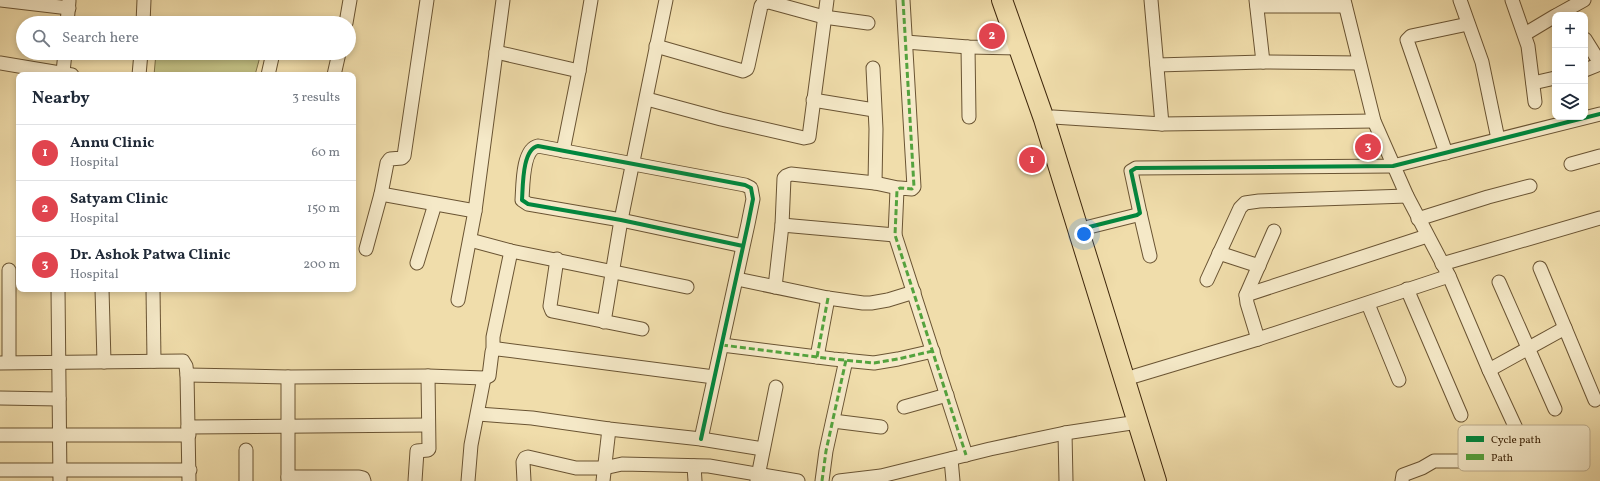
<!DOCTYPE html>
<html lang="en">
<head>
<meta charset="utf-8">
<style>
  body { margin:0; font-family:Vollkorn,serif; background:#f6f6f7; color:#1f2937 }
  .controls { position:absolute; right:12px; top:12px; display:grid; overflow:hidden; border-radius:8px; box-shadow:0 2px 6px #0003 }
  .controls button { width:36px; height:36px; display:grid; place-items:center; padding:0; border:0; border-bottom:1px solid #e0e1e3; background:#fff; color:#1f2937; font:20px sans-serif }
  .you { position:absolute; left:1084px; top:234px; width:14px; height:14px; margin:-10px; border:3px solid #fff; border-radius:50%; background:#1a73e8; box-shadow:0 0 0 6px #1a73e833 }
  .badge { display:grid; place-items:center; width:26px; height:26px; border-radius:50%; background:#8f2418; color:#fff; font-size:13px; font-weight:700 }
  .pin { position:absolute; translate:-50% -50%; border:2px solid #fff; box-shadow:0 1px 4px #0006 }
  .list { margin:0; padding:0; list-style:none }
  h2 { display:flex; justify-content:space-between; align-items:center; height:52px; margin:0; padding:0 16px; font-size:17px }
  h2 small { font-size:13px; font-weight:400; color:#747a83 }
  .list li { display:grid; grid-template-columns:26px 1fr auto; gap:12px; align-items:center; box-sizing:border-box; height:56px; padding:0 16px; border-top:1px solid #e0e1e3 }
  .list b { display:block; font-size:15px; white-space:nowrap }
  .list p { margin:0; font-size:13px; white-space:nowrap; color:#747a83 }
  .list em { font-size:13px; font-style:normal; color:#747a83 }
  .icon { flex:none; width:22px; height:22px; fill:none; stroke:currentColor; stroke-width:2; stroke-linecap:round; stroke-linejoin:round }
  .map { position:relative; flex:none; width:1600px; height:481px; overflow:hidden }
  .search { position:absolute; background:#fff; box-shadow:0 2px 6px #0003; left:16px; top:16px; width:340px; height:44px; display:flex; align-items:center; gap:10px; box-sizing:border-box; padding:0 14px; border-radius:22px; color:#747a83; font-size:15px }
  .panel { position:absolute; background:#fff; box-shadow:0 2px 6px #0003; left:16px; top:72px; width:340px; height:220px; border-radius:8px }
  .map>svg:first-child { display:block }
  .green { fill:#c2bf83; stroke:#807247 }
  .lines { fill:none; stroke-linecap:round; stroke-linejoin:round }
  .minor-casing { stroke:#6a5433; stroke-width:15 }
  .highway-casing { stroke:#3e260b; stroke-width:22 }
  .minor { stroke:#f5e9c8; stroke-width:13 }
  .highway { stroke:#f0ddab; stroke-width:20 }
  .quiet { stroke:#54a33e; stroke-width:3; stroke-dasharray:6 3; stroke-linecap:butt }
  .cycleway-casing { stroke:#f5e9c8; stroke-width:6 }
  .cycleway { stroke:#00873e; stroke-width:4 }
  .key { fill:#f5e9c8; stroke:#beae8f; stroke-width:1 }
  .key-label { font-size:11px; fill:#3e260b }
</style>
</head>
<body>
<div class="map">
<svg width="1600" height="481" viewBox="0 0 1600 481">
  <rect width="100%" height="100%" fill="#f0ddab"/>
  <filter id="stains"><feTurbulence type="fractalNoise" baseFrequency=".005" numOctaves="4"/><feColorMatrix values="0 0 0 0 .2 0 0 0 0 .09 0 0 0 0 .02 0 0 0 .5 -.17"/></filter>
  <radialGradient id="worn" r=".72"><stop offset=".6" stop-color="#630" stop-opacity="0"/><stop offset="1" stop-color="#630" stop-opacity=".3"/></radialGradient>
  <path class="green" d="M156 53H261L255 75H154Z"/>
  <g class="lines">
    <defs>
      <g id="minor">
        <path d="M1 0 69 8"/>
        <path d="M903 0 914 187 912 189 900 188 897 190 895 235 966 455"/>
        <path d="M1151 0 1162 124"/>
        <path d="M1256 0 1263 62"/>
        <path d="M1344 0 1374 121 1407 196 1449 276 1489 370 1520 437"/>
        <path d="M1460 0 1482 62 1498 139"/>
        <path d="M1512 0 1528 46 1535 102"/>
        <path d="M1257 6H1345"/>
        <path d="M1557 15 1584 0"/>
        <path d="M67 23 69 1"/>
        <path d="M143 23 144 0"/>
        <path d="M346 23 350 0"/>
        <path d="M1525 34 1555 16"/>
        <path d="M1585 39 1600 63"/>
        <path d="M906 42 968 47 1019 48"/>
        <path d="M656 46 743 71 747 69 748 66 761 6 763 3 769 2 824 17 868 23"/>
        <path d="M968 47 969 117"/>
        <path d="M496 52 579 71"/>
        <path d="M0 63 72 75"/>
        <path d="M1157 65 1263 62 1359 63"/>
        <path d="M873 68 876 129 875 183"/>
        <path d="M1585 70 1600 64"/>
        <path d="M63 72 65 53"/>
        <path d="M139 75 141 53"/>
        <path d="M268 75 273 53"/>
        <path d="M334 75 339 53"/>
        <path d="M1533 83 1555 78"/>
        <path d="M647 99 721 119 804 138 809 137 827 0"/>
        <path d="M813 100 874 110"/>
        <path d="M1044 119 1053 117 1162 124 1374 121"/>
        <path d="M563 151 579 71 591 0"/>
        <path d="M1446 153 1407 40 1411 36 1468 24"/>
        <path d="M1571 164 1600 156"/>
        <path d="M381 194 475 211"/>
        <path d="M1140 213 1150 256"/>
        <path d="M1418 219 1488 197 1530 186"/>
        <path d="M782 225 895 235"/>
        <path d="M1089 227 1137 215 1140 213 1131 171 1136 168 1393 166 1600 114"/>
        <path d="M470 240 511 251 687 287"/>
        <path d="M366 249 381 194 387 163 390 159 402 158 404 156 427 0"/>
        <path d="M1219 253 1259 266"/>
        <path d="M557 259 550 306 552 311 642 329"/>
        <path d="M417 263 435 204"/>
        <path d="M1442 264 1600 218"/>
        <path d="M1540 268 1595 400"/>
        <path d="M737 279 828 298 863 303H871L888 300 914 292"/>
        <path d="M1207 280 1240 208 1245 203 1259 201 1407 196"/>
        <path d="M1499 282 1555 409"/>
        <path d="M775 287 782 225 784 178 786 176 791 174 875 183 898 188"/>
        <path d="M58 289 60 481"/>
        <path d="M102 289 104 362"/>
        <path d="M153 289 154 361"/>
        <path d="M1407 289 1461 415"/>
        <path d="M1246 295 1427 236"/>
        <path d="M458 300 475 211 503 0"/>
        <path d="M1368 304 1399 380"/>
        <path d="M604 322 621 220 666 0"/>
        <path d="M1258 339 1247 303 1246 295 1274 231"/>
        <path d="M722 345 833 359 874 363 898 359 933 351"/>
        <path d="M493 350V337L511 251"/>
        <path d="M817 357 828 298"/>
        <path d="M9 362V270"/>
        <path d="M0 363 183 361 186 366 187 375 189 481"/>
        <path d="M1489 370 1565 328"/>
        <path d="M187 375 288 377"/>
        <path d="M1135 376 1258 339 1449 276"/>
        <path d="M0 398 59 399"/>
        <path d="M904 407 947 395"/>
        <path d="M478 414 532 418 609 429 701 439 763 449"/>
        <path d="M833 421 881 427"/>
        <path d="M188 427 428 425"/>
        <path d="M1065 433 1066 481"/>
        <path d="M0 435H189"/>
        <path d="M701 439 748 224 753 199 751 188 745 185 538 146C522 149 523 187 522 200L528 204 621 220 743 246"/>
        <path d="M951 459 953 481"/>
        <path d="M694 466 695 481"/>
        <path d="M0 470H190"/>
        <path d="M288 477H359L363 478 364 481"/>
        <path d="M246 481V450"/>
        <path d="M288 481V377L428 376 484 378 489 376 492 352 493 350 498 349 714 377"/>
        <path d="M415 481 417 451 428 450 429 449 428 376"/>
        <path d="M468 481 471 445 484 378"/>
        <path d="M524 481 523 462 525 458 528 457 576 468H604L622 464 709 466 798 481"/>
        <path d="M603 481 609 429"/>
        <path d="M757 481 776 387"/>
        <path d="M822 481 826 451 846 360"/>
        <path d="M839 481 881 476 990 449 1065 433 1138 422"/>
        <path d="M1402 481 1403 475 1422 468 1434 461H1473"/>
      </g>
      <path id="highway" d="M1002 0 1044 119 1156 481"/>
    </defs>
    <use href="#minor" class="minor-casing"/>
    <use href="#highway" class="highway-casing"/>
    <use href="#minor" class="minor"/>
    <use href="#highway" class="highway"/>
    <g class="quiet">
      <path d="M903 0 914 187 912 189 900 188 897 190 895 235 966 455"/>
      <path d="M722 345 833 359 874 363 898 359 933 351"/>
      <path d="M817 357 828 298"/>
      <path d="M822 481 826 451 846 360"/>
    </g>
    <defs>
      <g id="cycleway">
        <path d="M1089 227 1137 215 1140 213 1131 171 1136 168 1393 166 1600 114"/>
        <path d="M701 439 748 224 753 199 751 188 745 185 538 146C522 149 523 187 522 200L528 204 621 220 743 246"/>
      </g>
    </defs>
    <use href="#cycleway" class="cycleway-casing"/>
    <use href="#cycleway" class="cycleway"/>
  </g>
  <rect x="1458" y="425" width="132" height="46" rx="6" class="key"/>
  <rect x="1466" y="436" width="18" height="6" fill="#00873e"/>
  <rect x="1466" y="454" width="18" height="6" fill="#54a33e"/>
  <g class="key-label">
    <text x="1491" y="443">Cycle path</text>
    <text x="1491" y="461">Path</text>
  </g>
  <rect width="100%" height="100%" filter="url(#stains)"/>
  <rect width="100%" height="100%" fill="url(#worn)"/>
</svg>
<div class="controls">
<button>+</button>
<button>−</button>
<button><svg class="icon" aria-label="layers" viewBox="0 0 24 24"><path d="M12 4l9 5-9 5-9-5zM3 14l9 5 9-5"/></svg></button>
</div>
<div class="you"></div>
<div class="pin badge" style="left:1032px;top:160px;background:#e0444e">1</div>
<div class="pin badge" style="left:992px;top:36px;background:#e0444e">2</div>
<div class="pin badge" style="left:1368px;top:147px;background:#e0444e">3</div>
<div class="search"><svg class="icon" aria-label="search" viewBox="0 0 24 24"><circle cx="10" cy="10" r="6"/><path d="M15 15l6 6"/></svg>Search here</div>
<section class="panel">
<h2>Nearby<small>3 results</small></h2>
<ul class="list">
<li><span class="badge" style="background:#e0444e">1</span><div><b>Annu Clinic</b><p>Hospital</p></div><em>60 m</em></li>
<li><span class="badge" style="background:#e0444e">2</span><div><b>Satyam Clinic</b><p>Hospital</p></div><em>150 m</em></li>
<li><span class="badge" style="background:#e0444e">3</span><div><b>Dr. Ashok Patwa Clinic</b><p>Hospital</p></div><em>200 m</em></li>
</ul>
</section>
</div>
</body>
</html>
